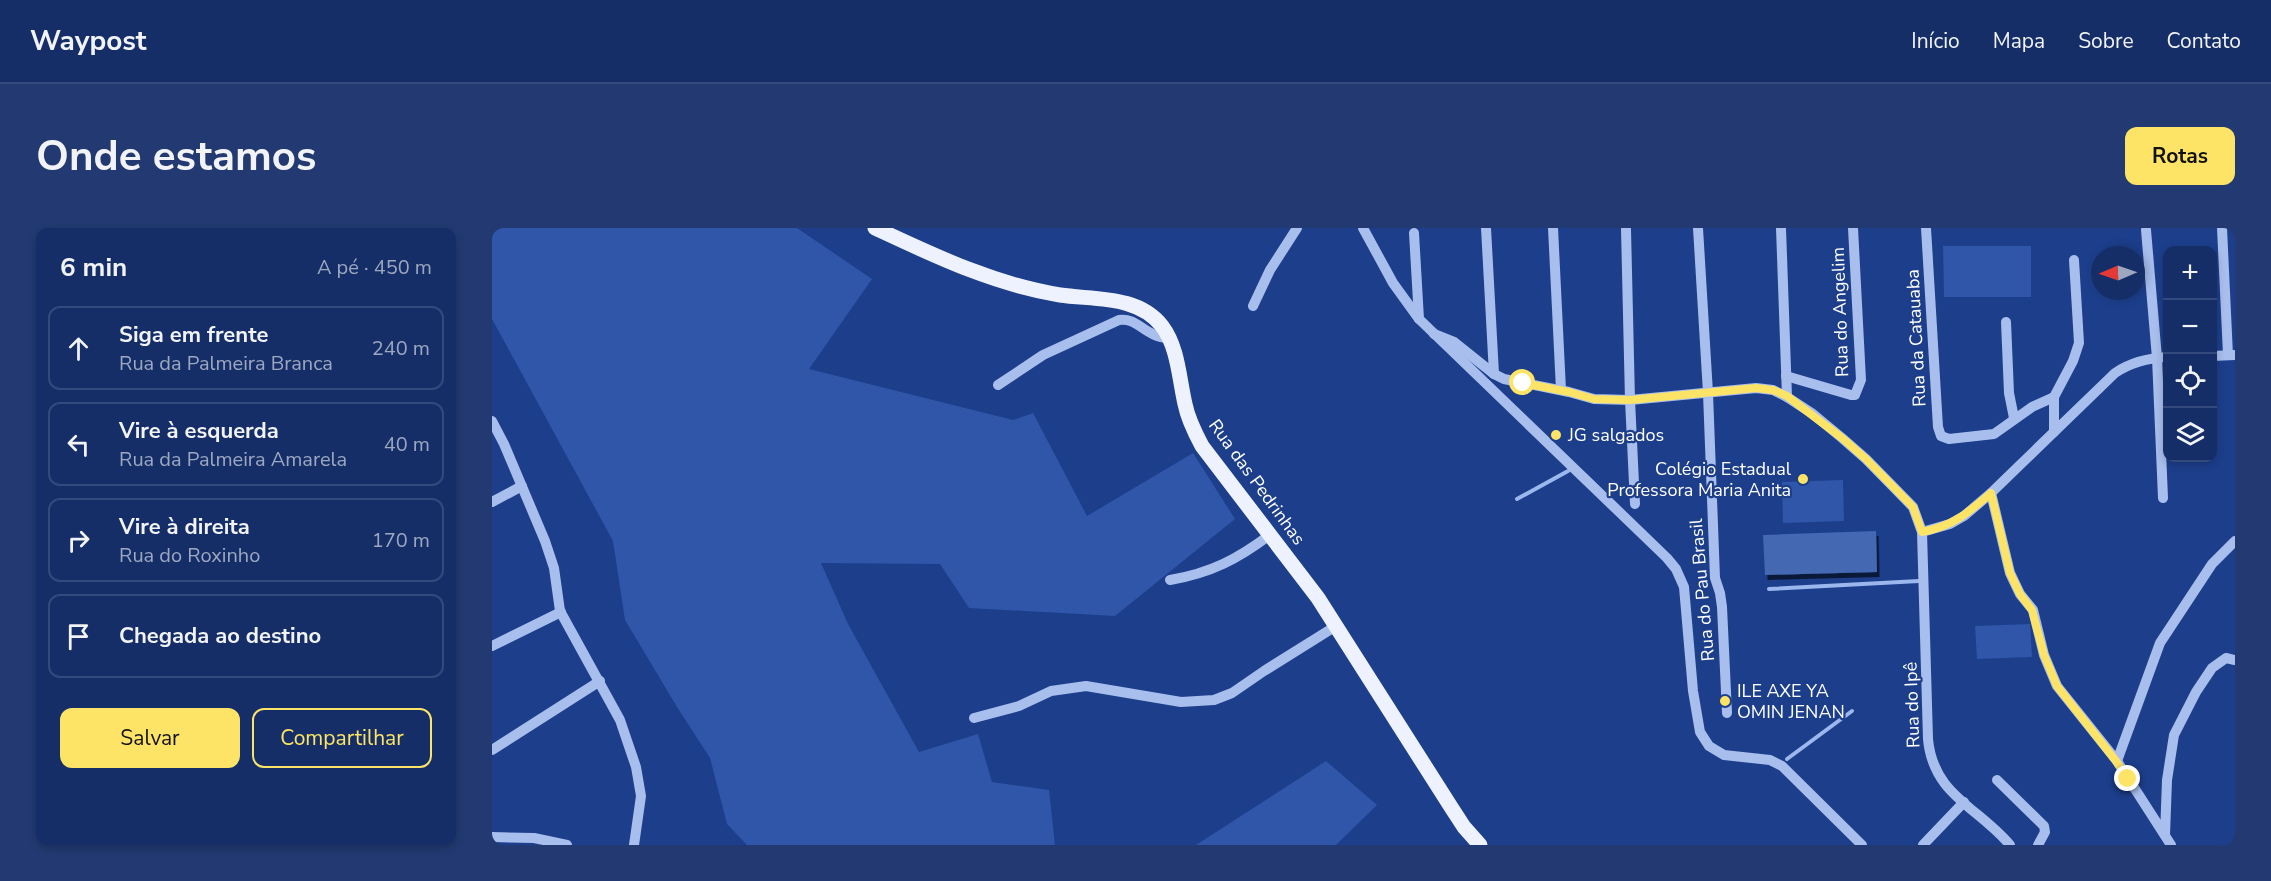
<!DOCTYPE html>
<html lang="pt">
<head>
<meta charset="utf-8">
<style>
  body { margin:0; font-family:"Nunito Sans",sans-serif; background:#223a71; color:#f1f3f6 }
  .controls { position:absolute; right:18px; top:18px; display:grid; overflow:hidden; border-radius:12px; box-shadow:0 3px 9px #0003 }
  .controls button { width:54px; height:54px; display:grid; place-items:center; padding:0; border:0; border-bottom:2px solid #344a7c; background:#152e68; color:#f1f3f6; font:30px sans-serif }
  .compass { position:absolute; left:1599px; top:18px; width:54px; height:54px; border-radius:50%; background:#152e68; box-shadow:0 3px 9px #0003; rotate:268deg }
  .stop { position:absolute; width:18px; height:18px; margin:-14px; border:4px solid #fde466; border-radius:50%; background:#fff }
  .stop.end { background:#fde466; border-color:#fff; box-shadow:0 2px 6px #0008 }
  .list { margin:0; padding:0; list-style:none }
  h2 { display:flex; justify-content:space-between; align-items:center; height:78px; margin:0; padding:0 24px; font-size:26px }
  h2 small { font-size:20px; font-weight:400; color:#9da8c0 }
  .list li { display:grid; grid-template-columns:39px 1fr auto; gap:18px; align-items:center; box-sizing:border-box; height:84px; margin:0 12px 12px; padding:0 12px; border:2px solid #344a7c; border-radius:12px }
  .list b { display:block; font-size:22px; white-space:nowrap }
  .list p { margin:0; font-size:20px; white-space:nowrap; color:#9da8c0 }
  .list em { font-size:20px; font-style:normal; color:#9da8c0 }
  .actions { display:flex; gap:12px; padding:18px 24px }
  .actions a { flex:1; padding:14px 0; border:2px solid #fde466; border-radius:12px; text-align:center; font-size:21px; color:#fde466 }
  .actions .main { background:#fde466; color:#111 }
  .icon { flex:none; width:33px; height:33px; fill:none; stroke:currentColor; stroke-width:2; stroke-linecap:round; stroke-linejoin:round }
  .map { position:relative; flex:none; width:1743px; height:617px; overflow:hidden; border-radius:12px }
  header { display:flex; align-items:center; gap:36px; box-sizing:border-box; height:84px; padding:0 30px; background:#152e68; border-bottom:2px solid #344a7c }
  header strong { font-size:28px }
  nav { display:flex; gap:33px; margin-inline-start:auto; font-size:21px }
  .intro { display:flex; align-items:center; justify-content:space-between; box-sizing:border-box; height:144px; padding:0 36px }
  h1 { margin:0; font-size:42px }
  .button { padding:15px 27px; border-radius:12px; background:#fde466; color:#111; font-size:21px; font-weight:700 }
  main { display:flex; gap:36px; padding:0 36px }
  aside { flex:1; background:#152e68; border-radius:12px; box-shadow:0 3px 9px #0003 }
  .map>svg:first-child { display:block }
  .green { fill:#2f56a9 }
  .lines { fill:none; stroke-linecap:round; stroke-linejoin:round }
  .stream { stroke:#9bb7ee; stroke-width:4 }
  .building { fill:#4468b3; filter:url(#shadow) }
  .minor { stroke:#a8beec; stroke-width:10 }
  .major { stroke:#eef2ff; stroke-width:15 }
  .route { stroke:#fde466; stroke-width:8 }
  .poi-dot { fill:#fde466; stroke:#1c3e8b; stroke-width:2 }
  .labels { text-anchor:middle; stroke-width:4.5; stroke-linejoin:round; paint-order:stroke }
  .street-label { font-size:18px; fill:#fff; stroke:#1c3e8b }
  .poi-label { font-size:18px; fill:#fff; stroke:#1c3e8b; text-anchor:start }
</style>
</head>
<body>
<header>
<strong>Waypost</strong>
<nav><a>Início</a><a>Mapa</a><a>Sobre</a><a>Contato</a></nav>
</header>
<div class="intro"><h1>Onde estamos</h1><a class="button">Rotas</a></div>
<main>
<aside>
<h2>6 min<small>A pé · 450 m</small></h2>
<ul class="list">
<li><svg class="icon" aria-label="ahead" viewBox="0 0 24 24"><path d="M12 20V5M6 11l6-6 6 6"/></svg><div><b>Siga em frente</b><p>Rua da Palmeira Branca</p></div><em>240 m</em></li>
<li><svg class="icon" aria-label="left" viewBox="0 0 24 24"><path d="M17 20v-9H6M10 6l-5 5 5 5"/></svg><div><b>Vire à esquerda</b><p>Rua da Palmeira Amarela</p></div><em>40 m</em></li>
<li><svg class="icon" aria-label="right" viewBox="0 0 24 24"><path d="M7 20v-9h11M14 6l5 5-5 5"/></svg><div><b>Vire à direita</b><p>Rua do Roxinho</p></div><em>170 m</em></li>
<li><svg class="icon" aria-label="arrive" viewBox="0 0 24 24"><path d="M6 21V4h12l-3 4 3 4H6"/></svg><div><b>Chegada ao destino</b></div></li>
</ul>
<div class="actions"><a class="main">Salvar</a><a>Compartilhar</a></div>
</aside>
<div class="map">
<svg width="1743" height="617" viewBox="0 0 1743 617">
  <defs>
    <filter id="shadow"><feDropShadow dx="2.5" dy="5" stdDeviation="0" flood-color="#0009"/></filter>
  </defs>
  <rect width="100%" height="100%" fill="#1c3e8b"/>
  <g class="green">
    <path d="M0 0H305L380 51 317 141 521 192 541 185 595 288 701 225 743 291 623 388 477 380 448 336 329 335 356 396 427 524 486 506 500 554 557 562 563 617H255L235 596 218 530 185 479 133 392 121 313 0 91Z"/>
    <path d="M1451 18H1539V69H1452Z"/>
    <path d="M1351 252 1352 293 1291 295 1290 254Z"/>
    <path d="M1538 396 1540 429 1485 431 1483 398Z"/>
    <path d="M834 533 885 577 844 617H704Z"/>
  </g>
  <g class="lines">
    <g class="stream">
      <path d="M1025 271 1076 243"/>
      <path d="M1277 361 1427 353"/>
      <path d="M1295 531 1360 483"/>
    </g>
  </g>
  <path class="building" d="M1384 303 1385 344 1273 347 1271 307Z"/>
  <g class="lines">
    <g class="minor">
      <path d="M871 0 901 55 927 91 1175 330 1184 341 1192 359 1201 463 1208 504 1217 518 1232 527 1278 532 1290 538 1370 617"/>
      <path d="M994 0 1002 146"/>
      <path d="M1061 0 1069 162"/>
      <path d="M1206 0 1216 165 1223 350 1228 365 1230 379 1235 485"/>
      <path d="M1289 0 1295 169"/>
      <path d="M1434 0 1446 199 1449 208 1457 211 1502 206 1540 179 1562 169"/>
      <path d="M1730 0 1736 127"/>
      <path d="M1134 1 1138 172 1143 276"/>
      <path d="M1654 2 1665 130 1671 270"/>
      <path d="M922 5 927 91"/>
      <path d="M761 78 778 42 805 0"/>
      <path d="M1514 94 1517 165 1522 190"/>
      <path d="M942 106 962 114 1002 146 1012 151 1077 164 1102 171 1138 172 1264 160 1281 162 1295 169 1321 186 1350 210 1374 231 1421 279 1430 304 1436 511C1441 567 1486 579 1518 617"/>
      <path d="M1720 128 1743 127"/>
      <path d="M1294 148 1359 167H1363L1369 152 1361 0"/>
      <path d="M506 157 551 127 627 92C646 89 652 109 677 110"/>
      <path d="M0 193 12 216 53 313 62 340 68 383 128 492 144 539 149 568 142 617"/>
      <path d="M1562 204V169L1581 133 1587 115 1582 32"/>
      <path d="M1499 265 1518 345 1528 366 1541 382 1552 427 1565 458 1625 533 1679 617"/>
      <path d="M0 274 30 258"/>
      <path d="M1430 304 1458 296 1472 288 1499 265 1623 145C1639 134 1656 130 1676 129"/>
      <path d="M678 352C719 345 746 331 779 306"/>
      <path d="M0 418 69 384"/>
      <path d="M482 490 527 478 559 463 594 458 689 474 722 472 740 465 772 443 844 398"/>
      <path d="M0 522 108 453"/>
      <path d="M1625 533 1668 415 1720 336 1743 313"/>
      <path d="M1505 552 1552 598 1553 604 1546 617"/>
      <path d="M1673 607 1675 552 1682 507 1704 464 1720 440 1734 430 1743 432"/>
      <path d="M0 609 42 610 75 617"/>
      <path d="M1431 617 1472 574"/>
    </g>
    <path class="major" d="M383 0C443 28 501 56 568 67 602 72 646 67 670 98 686 119 687 150 693 176 696 191 703 205 710 218L826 370 959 579 972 599 988 617"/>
  </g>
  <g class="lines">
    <path class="route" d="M1031 155 1077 164 1102 171 1138 172 1264 160 1281 162 1295 168 1350 210 1374 231 1421 279 1430 304C1461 298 1476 285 1499 265L1518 345 1528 366 1540 382 1552 427 1565 458 1624 533 1636 551"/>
  </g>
  <g class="poi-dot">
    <circle cx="1064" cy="207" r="6"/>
    <circle cx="1311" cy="251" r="6"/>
    <circle cx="1233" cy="473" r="6"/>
  </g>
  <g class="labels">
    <g class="street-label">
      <text transform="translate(1348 84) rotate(-92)" y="6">Rua do Angelim</text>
      <text transform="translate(1424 110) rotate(-93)" y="6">Rua da Catauaba</text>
      <text transform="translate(765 254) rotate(54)" y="6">Rua das Pedrinhas</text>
      <text transform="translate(1210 362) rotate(-95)" y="6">Rua do Pau Brasil</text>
      <text transform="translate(1420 477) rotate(-92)" y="6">Rua do Ipê</text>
    </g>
    <g class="poi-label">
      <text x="1076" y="213">JG salgados</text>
      <text x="1299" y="247" text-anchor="end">Colégio Estadual<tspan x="1299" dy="21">Professora Maria Anita</tspan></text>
      <text x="1245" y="469">ILE AXE YA<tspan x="1245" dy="21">OMIN JENAN</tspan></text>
    </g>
  </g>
</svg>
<div class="controls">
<button>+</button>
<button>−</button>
<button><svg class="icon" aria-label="locate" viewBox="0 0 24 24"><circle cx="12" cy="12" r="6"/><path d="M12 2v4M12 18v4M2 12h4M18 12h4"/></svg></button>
<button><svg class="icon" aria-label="layers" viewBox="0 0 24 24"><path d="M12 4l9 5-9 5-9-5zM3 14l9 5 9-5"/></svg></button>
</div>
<svg class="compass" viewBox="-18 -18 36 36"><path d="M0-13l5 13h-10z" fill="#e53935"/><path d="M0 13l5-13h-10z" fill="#9da8c0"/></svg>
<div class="stop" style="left:1031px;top:155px"></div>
<div class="stop end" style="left:1636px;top:551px"></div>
</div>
</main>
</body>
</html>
